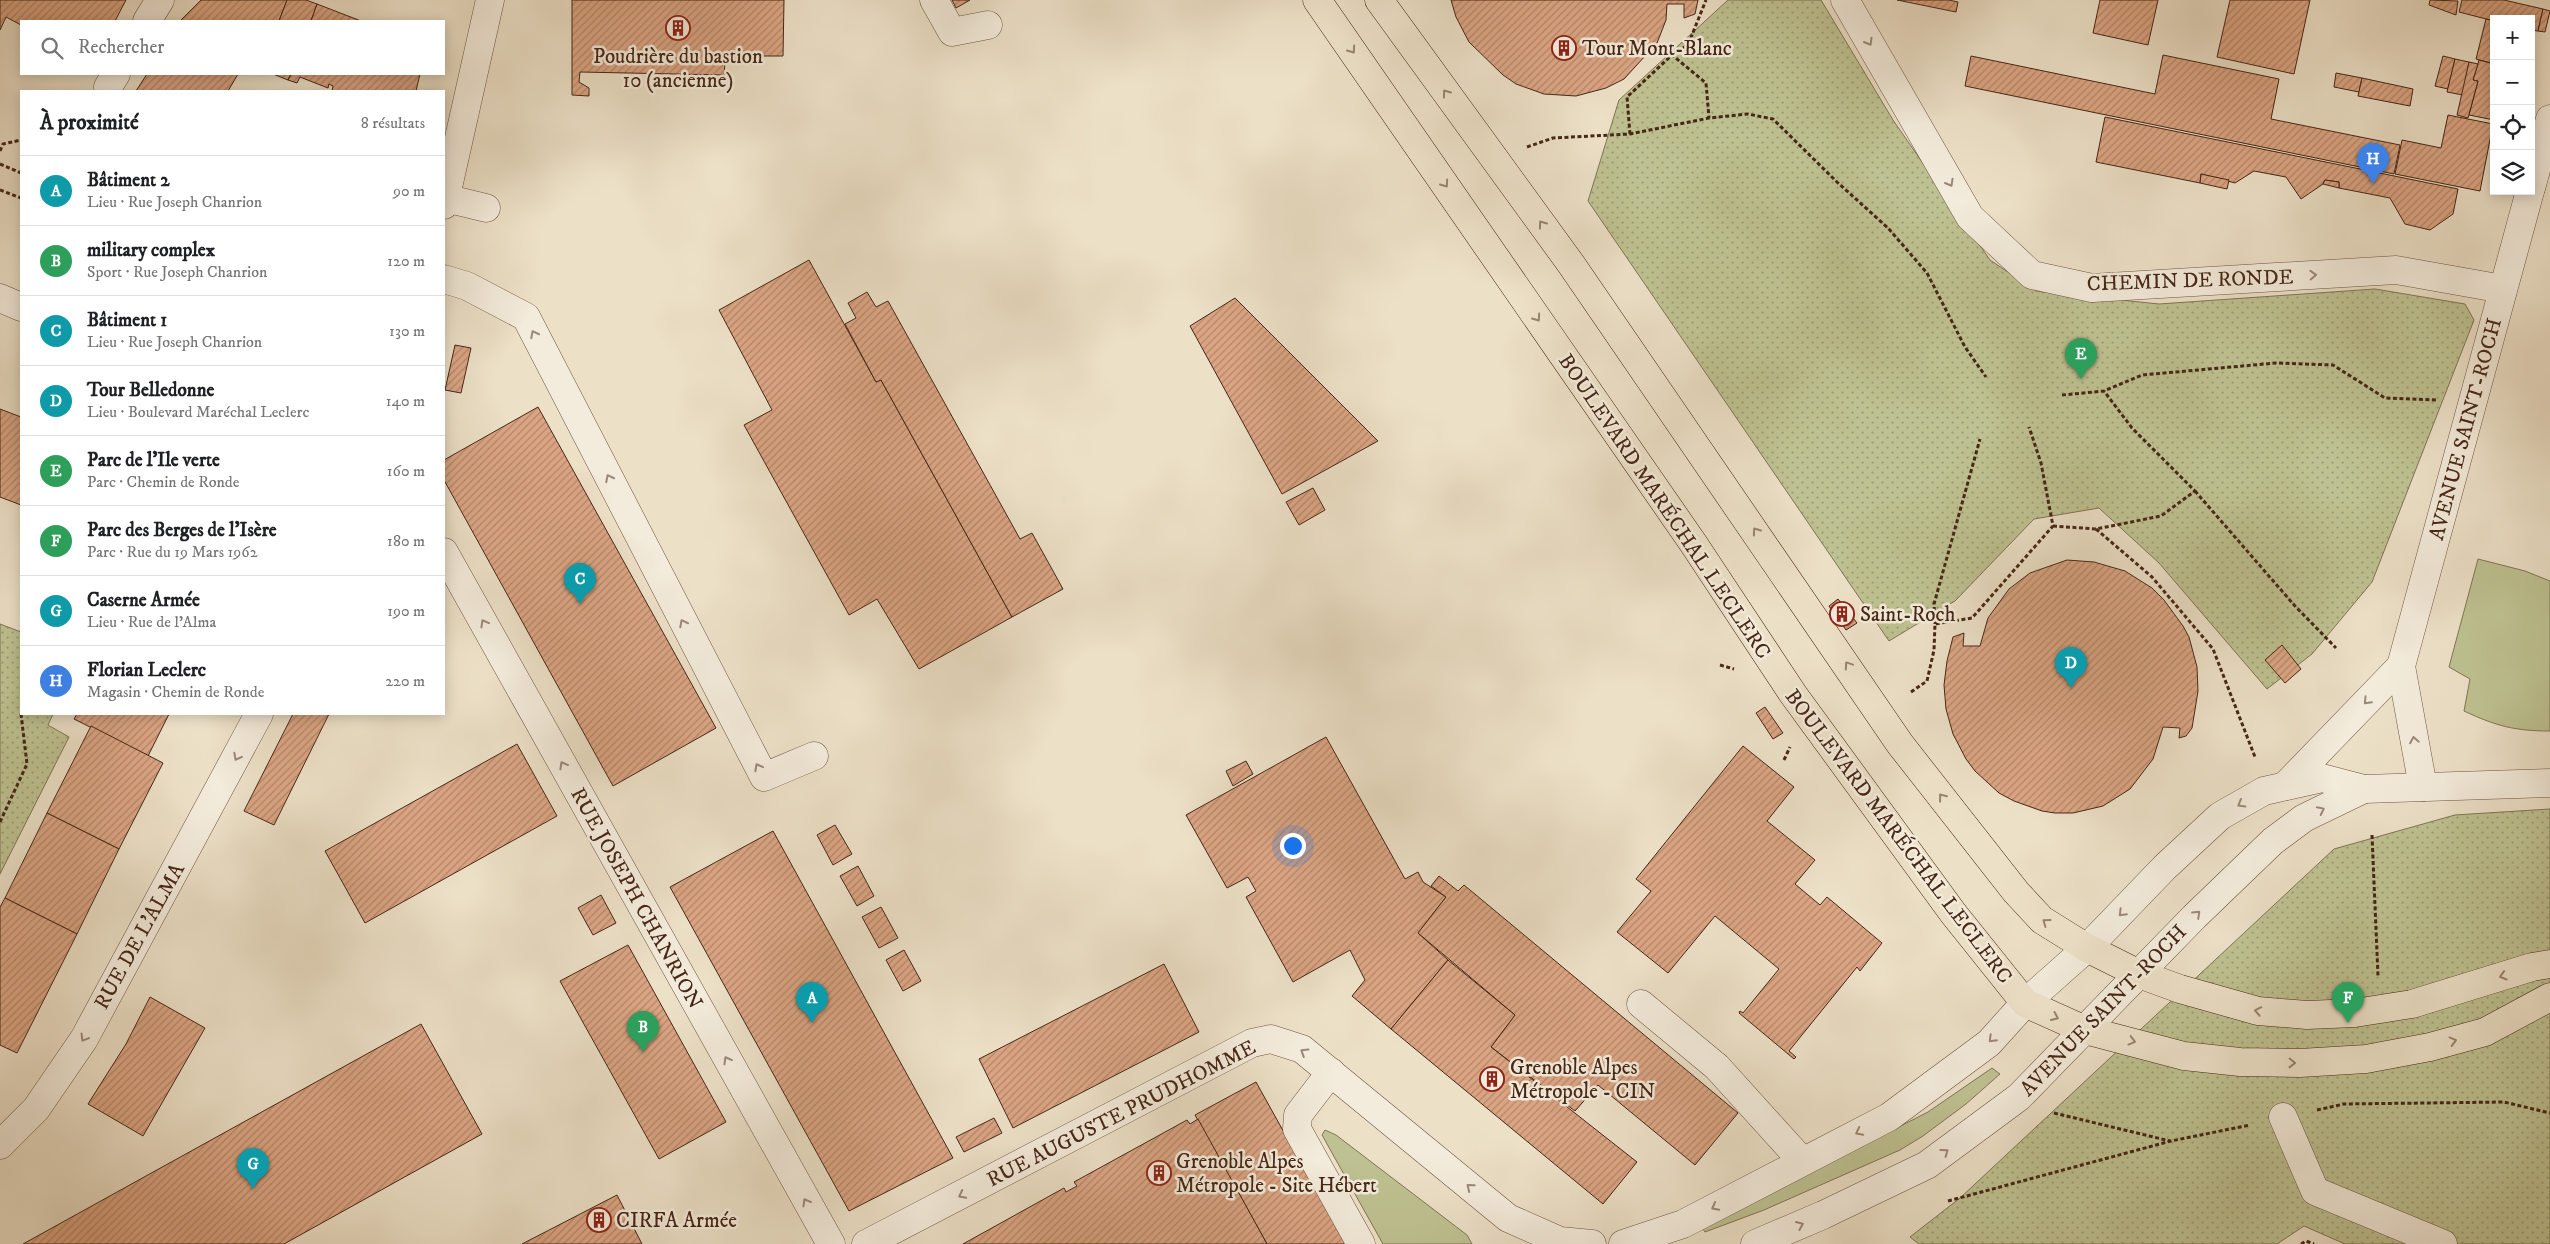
<!DOCTYPE html>
<html lang="fr">
<head>
<meta charset="utf-8">
<style>
  body { margin:0; font-family:"IM FELL DW Pica",serif; background:#f2f2f2; color:#202124 }
  .controls { position:absolute; right:15px; top:15px; display:grid; overflow:hidden; border-radius:0px; box-shadow:0 2px 12px #0003 }
  .controls button { width:45px; height:45px; display:grid; place-items:center; padding:0; border:0; border-bottom:1px solid #e0e0e0; background:#fff; color:#202124; font:25px sans-serif }
  .you { position:absolute; left:1292px; top:845px; width:18px; height:18px; margin:-12px; border:4px solid #fff; border-radius:50%; background:#1a73e8; box-shadow:0 0 0 8px #1a73e833 }
  .badge { display:grid; place-items:center; width:32px; height:32px; border-radius:50%; background:#8f2418; color:#fff; font-size:16px; font-weight:700 }
  .pin { position:absolute; translate:-50% -41px; filter:drop-shadow(0 1px 2px #0008) }
  .pin::after { content:''; position:absolute; top:26px; width:18px; height:15px; background:inherit; clip-path:polygon(0 0,100% 0,50% 100%) }
  .list { margin:0; padding:0; list-style:none }
  h2 { display:flex; justify-content:space-between; align-items:center; height:65px; margin:0; padding:0 20px; font-size:21px }
  h2 small { font-size:16px; font-weight:400; color:#757577 }
  .list li { display:grid; grid-template-columns:32px 1fr auto; gap:15px; align-items:center; box-sizing:border-box; height:70px; padding:0 20px; border-top:1px solid #e0e0e0 }
  .list b { display:block; font-size:19px; white-space:nowrap }
  .list p { margin:0; font-size:16px; white-space:nowrap; color:#757577 }
  .list em { font-size:16px; font-style:normal; color:#757577 }
  .icon { flex:none; width:28px; height:28px; fill:none; stroke:currentColor; stroke-width:2; stroke-linecap:round; stroke-linejoin:round }
  .map { position:relative; flex:none; width:2550px; height:1244px; overflow:hidden }
  .search { position:absolute; background:#fff; box-shadow:0 2px 12px #0003; left:20px; top:20px; width:425px; height:55px; display:flex; align-items:center; gap:12px; box-sizing:border-box; padding:0 18px; border-radius:0px; color:#757577; font-size:19px }
  .panel { position:absolute; background:#fff; box-shadow:0 2px 12px #0003; left:20px; top:90px; width:425px; height:625px; border-radius:0px }
  .map>svg:first-child { display:block }
  .grass { fill:#bec191; stroke:#827454 }
  .park { fill:url(#park-dots); stroke:#827454 }
  .building { fill:url(#building-hatch); stroke:#462616 }
  .lines { fill:none; stroke-linecap:round; stroke-linejoin:round }
  .minor-casing { stroke:#705442; stroke-width:29 }
  .major-casing { stroke:#462616; stroke-width:29 }
  .path { stroke:#462616; stroke-width:3; stroke-dasharray:4 2.5; stroke-linecap:butt }
  .minor { stroke:#f3ebdb; stroke-width:28 }
  .major { stroke:#ece0c7; stroke-width:28 }
  .oneway { stroke:#9c8878 }
  .oneway2 { stroke:#99836e }
  .labels { text-anchor:middle; stroke-width:5; stroke-linejoin:round; paint-order:stroke }
  .poi-label { font-size:21px; fill:#462616; stroke:#f3ebdb; text-anchor:start }
  .street-label { font-size:21px; fill:#462616; stroke:#f3ebdb }
</style>
</head>
<body>
<div class="map">
<svg width="2550" height="1244" viewBox="0 0 2550 1244">
  <defs>
    <pattern id="park-dots" width="8" height="8" patternUnits="userSpaceOnUse" patternTransform="scale(1.25)"><rect width="8" height="8" fill="#bec191"/><path d="M2 2h.1M6 6h.1" fill="none" stroke="#9c9d75" stroke-width="1.8" stroke-linecap="round"/></pattern>
    <pattern id="building-hatch" width="6" height="6" patternUnits="userSpaceOnUse" patternTransform="scale(1.25)"><rect width="6" height="6" fill="#dba583"/><path d="M-1 1l2-2M0 6l6-6M5 7l2-2" fill="none" stroke="#b3866a"/></pattern>
  </defs>
  <rect width="100%" height="100%" fill="#ece0c7"/>
  <filter id="stains"><feTurbulence type="fractalNoise" baseFrequency=".004" numOctaves="4"/><feColorMatrix values="0 0 0 0 .2 0 0 0 0 .09 0 0 0 0 .02 0 0 0 .5 -.17"/></filter>
  <radialGradient id="worn" r=".72"><stop offset=".6" stop-color="#630" stop-opacity="0"/><stop offset="1" stop-color="#630" stop-opacity=".3"/></radialGradient>
  <g class="grass">
    <path d="M2478 559 2525 571 2550 581V731C2515 731 2496 726 2464 711L2470 679 2449 667Z"/>
    <path d="M1992 1068 2000 1074 1966 1104 1923 1136 1900 1150 1764 1210 1705 1232 1703 1229 1718 1219 1928 1112Z"/>
    <path d="M1325 1130 1336 1135 1467 1235 1472 1244H1383L1322 1135Z"/>
  </g>
  <g class="park">
    <path d="M1728 0H1821L1893 120 1990 260 2036 291 2159 304 2375 289 2465 304 2474 320 2372 582 2312 654 2267 689 2159 563 2099 508 2034 519 1955 601 1889 641 1588 201 1619 100Z"/>
    <path d="M0 624 21 632V714H53L48 725 69 737 0 874Z"/>
    <path d="M2550 809V1244H2345L2304 1226 2277 1244H1919L1910 1237 1960 1198 2334 849 2455 815Z"/>
  </g>
  <g class="building">
    <path d="M0 0H126L115 21H21V25L6 17 0 30Z"/>
    <path d="M201 0H287L279 21H180Z"/>
    <path d="M287 0H306L317 4 311 21H279Z"/>
    <path d="M572 0H784L783 56H761V64L725 63 724 75 580 72 579 82 589 88V96L572 95Z"/>
    <path d="M952 0H970L956 8Z"/>
    <path d="M1451 0H1698L1695 14 1684 18V4H1667L1666 20 1657 43 1624 79 1606 88 1576 96 1544 94 1516 84 1503 75 1469 42 1456 17Z"/>
    <path d="M1897 0H1949L1958 2 1956 12Z"/>
    <path d="M2100 0H2158L2148 45 2093 33Z"/>
    <path d="M2230 0H2310L2294 74 2217 57Z"/>
    <path d="M2430 0 2458 1 2456 15 2429 5Z"/>
    <path d="M2462 0H2504L2543 9 2538 31 2531 30V19H2494V21L2459 12Z"/>
    <path d="M317 4 361 21H311Z"/>
    <path d="M2543 9 2550 11 2545 32 2538 31Z"/>
    <path d="M2486 19 2494 21V64L2476 59Z"/>
    <path d="M2163 55 2279 79 2271 119 2400 145 2394 174 1965 86 1971 56 2155 94Z"/>
    <path d="M2443 56 2455 59 2448 89 2435 86Z"/>
    <path d="M2455 59 2469 62 2463 95 2447 92Z"/>
    <path d="M2479 60 2494 64V120L2469 115 2478 81 2473 80Z"/>
    <path d="M2469 62 2478 64 2473 80 2478 81 2468 118 2457 115Z"/>
    <path d="M2336 73 2362 78 2359 92 2334 87Z"/>
    <path d="M147 74H238L228 91H136Z"/>
    <path d="M273 74H291L288 80Z"/>
    <path d="M291 74H420L416 91H332L333 86 329 84 328 88 300 77 297 83 288 80Z"/>
    <path d="M2362 78 2413 89 2410 106 2358 96Z"/>
    <path d="M2448 115 2493 124 2480 191 2395 174 2402 140 2441 148Z"/>
    <path d="M2105 117 2458 189 2453 214 2430 230 2405 224 2390 198 2339 188V182L2325 180 2323 184 2301 199 2286 177 2254 171 2235 183 2201 174 2200 183 2096 162Z"/>
    <path d="M2201 174 2229 180 2227 189 2200 183Z"/>
    <path d="M2325 180 2339 182V188L2323 184Z"/>
    <path d="M809 260 876 382 881 380 1012 617 919 669 877 599 849 615 744 425 772 410 719 310Z"/>
    <path d="M867 292 876 307 888 301 1020 539 1032 533 1063 589 1012 617 881 380 876 382 845 324 856 318 848 303Z"/>
    <path d="M1235 298 1378 441 1282 494 1190 326Z"/>
    <path d="M455 345 471 348 461 393 445 390Z"/>
    <path d="M538 407 716 728 613 786 444 480V460Z"/>
    <path d="M0 409 21 417V505L0 497Z"/>
    <path d="M1313 488 1325 510 1299 525 1286 502Z"/>
    <path d="M2067 560 2094 562 2125 571 2152 588 2164 600 2183 626 2189 637 2197 667 2198 691 2192 728 2186 736 2179 738 2180 728 2163 727 2153 759 2130 789 2103 806 2073 813H2055L2042 811 2014 801 1999 793 1975 771 1966 759 1953 734 1946 709 1944 685 1947 661 1953 637 1964 633 1963 646H1980L1988 618 2009 589 2030 573Z"/>
    <path d="M1838 599 1857 623 1846 630 1829 606Z"/>
    <path d="M2282 645 2301 669 2285 683 2265 660Z"/>
    <path d="M1765 707 1783 733 1773 739 1756 713Z"/>
    <path d="M77 714H169L148 756 74 719Z"/>
    <path d="M293 714H329L274 825 244 811Z"/>
    <path d="M91 726 163 763 119 849 47 813Z"/>
    <path d="M1326 737 1405 879 1418 872 1423 882 1446 897 1418 933 1448 960 1391 1029 1352 996 1365 980 1350 950 1293 982 1246 897 1256 891 1248 877 1227 888 1186 815Z"/>
    <path d="M517 744 557 816 365 923 325 851Z"/>
    <path d="M1743 746 1794 787 1767 821 1815 860 1795 884 1820 905 1827 897 1882 943 1860 971 1857 967 1789 1051 1796 1057 1794 1059 1739 1013 1740 1011 1743 1013 1779 969 1715 916 1668 973 1617 932 1651 891 1636 879Z"/>
    <path d="M1246 761 1253 774 1233 786 1226 771Z"/>
    <path d="M47 813 119 849 77 934 5 898Z"/>
    <path d="M835 825 852 854 833 865 817 835Z"/>
    <path d="M773 831 953 1158 849 1211 670 887Z"/>
    <path d="M858 866 874 896 857 906 840 876Z"/>
    <path d="M1439 876 1458 891 1464 885 1738 1113 1695 1165 1598 1085 1575 1111 1491 1047 1515 1015 1418 933 1446 897 1431 886Z"/>
    <path d="M601 895 616 923 593 935 578 908Z"/>
    <path d="M5 898 77 934 17 1053 0 1045V907Z"/>
    <path d="M881 907 898 938 879 948 862 917Z"/>
    <path d="M628 945 726 1122 659 1159 560 981Z"/>
    <path d="M904 950 921 981 903 991 886 960Z"/>
    <path d="M1448 960 1515 1015 1491 1047 1637 1162 1603 1204 1391 1029Z"/>
    <path d="M1164 964 1199 1032 1013 1128 979 1059Z"/>
    <path d="M150 997 205 1028 143 1136 88 1104 126 1044Z"/>
    <path d="M421 1024 482 1134 284 1244H23Z"/>
    <path d="M1256 1082 1346 1244H1267L1195 1115Z"/>
    <path d="M994 1118 1002 1133 964 1152 956 1137Z"/>
    <path d="M1198 1119 1267 1244H963L1064 1188 1066 1192 1077 1186 1074 1182 1187 1120 1190 1124Z"/>
    <path d="M617 1195 642 1244H522Z"/>
  </g>
  <g class="lines">
    <defs>
      <g id="minor">
        <path d="M934 0 952 32 988 25"/>
        <path d="M1845 0 1970 217 2032 275 2092 288 2396 270 2503 289"/>
        <path d="M147 21 160 0"/>
        <path d="M108 87 116 74"/>
        <path d="M2531 188 2550 119"/>
        <path d="M445 198 486 208"/>
        <path d="M444 205 490 0"/>
        <path d="M444 279 467 286 526 317 764 777 814 756"/>
        <path d="M0 298 21 307"/>
        <path d="M444 552 831 1244"/>
        <path d="M2285 786 2401 666"/>
        <path d="M2423 787 2401 666 2530 191"/>
        <path d="M1641 1004 1717 1067 1802 1161"/>
        <path d="M1331 1072 1298 1115 1297 1129 1361 1244"/>
        <path d="M2283 1117 2315 1191 2443 1244"/>
        <path d="M0 1145 36 1109 84 1039 259 714"/>
        <path d="M866 1244 1252 1043 1271 1039 1302 1049 1508 1218 1560 1241 1592 1244"/>
        <path d="M1623 1244 1683 1224 1889 1117 1989 1043 2025 1003 2087 948 2165 867 2220 816 2264 791 2322 778 2364 789 2550 783"/>
        <path d="M1755 1244 1823 1215 1927 1165 2019 1097 2194 917 2273 841 2304 818 2364 789"/>
      </g>
      <g id="major">
        <path d="M1317 0 1693 543 1793 694 1953 913 2025 1003 2085 1030 2184 1056 2240 1062 2300 1063 2366 1059 2430 1047 2485 1032 2550 997"/>
        <path d="M1379 0 1571 264 1900 744 2016 892 2042 920 2087 948 2139 974 2180 989 2258 1011 2307 1015 2355 1013 2412 1004 2532 967 2550 964"/>
      </g>
    </defs>
    <use href="#minor" class="minor-casing"/>
    <use href="#major" class="major-casing"/>
    <g class="path">
      <path d="M1672 55 1688 45 1706 0"/>
      <path d="M1630 134 1627 97 1672 55 1706 83 1709 118"/>
      <path d="M1527 147 1553 138 1630 134 1709 118 1748 114 1773 119 1837 182 1888 228 1927 273 1965 347 1986 377"/>
      <path d="M0 151 3 144 21 140"/>
      <path d="M0 164 21 173"/>
      <path d="M0 190 21 198"/>
      <path d="M2062 395 2104 391 2142 375 2276 363 2333 365 2385 398 2438 400"/>
      <path d="M2195 491 2295 606 2336 648"/>
      <path d="M2053 526 2096 529 2161 516 2195 491 2132 428 2104 391"/>
      <path d="M2096 529 2152 577 2213 649 2255 757"/>
      <path d="M1935 624 1934 604 1980 439"/>
      <path d="M1720 665 1734 669"/>
      <path d="M1911 692 1927 681 1934 650 1935 624 1972 618 2053 526 2041 463 2029 427"/>
      <path d="M1784 760 1790 747"/>
      <path d="M0 822 27 764 21 714"/>
      <path d="M2372 835 2378 976"/>
      <path d="M2317 1110 2344 1104 2504 1102 2550 1113"/>
      <path d="M2054 1113 2170 1141"/>
      <path d="M1948 1201 2171 1141 2250 1125"/>
      <path d="M2301 1244 2306 1241 2314 1244"/>
    </g>
    <use href="#minor" class="minor"/>
    <use href="#major" class="major"/>
  </g>
  <defs><path id="oneway-chevron" d="M-2-3.5L2.5 0L-2 3.5" fill="none" stroke-width="1.6" stroke-linecap="round" stroke-linejoin="round" transform="scale(1.25)"/></defs>
  <g class="oneway">
    <use href="#oneway-chevron" transform="translate(1869 42) rotate(60)"/>
    <use href="#oneway-chevron" transform="translate(1950 183) rotate(60)"/>
    <use href="#oneway-chevron" transform="translate(2313 275) rotate(-3)"/>
    <use href="#oneway-chevron" transform="translate(534 334) rotate(-117)"/>
    <use href="#oneway-chevron" transform="translate(609 478) rotate(-117)"/>
    <use href="#oneway-chevron" transform="translate(484 623) rotate(-119)"/>
    <use href="#oneway-chevron" transform="translate(683 623) rotate(-117)"/>
    <use href="#oneway-chevron" transform="translate(2367 701) rotate(134)"/>
    <use href="#oneway-chevron" transform="translate(2414 740) rotate(-100)"/>
    <use href="#oneway-chevron" transform="translate(237 757) rotate(118)"/>
    <use href="#oneway-chevron" transform="translate(563 765) rotate(-119)"/>
    <use href="#oneway-chevron" transform="translate(758 767) rotate(-118)"/>
    <use href="#oneway-chevron" transform="translate(2241 804) rotate(150)"/>
    <use href="#oneway-chevron" transform="translate(2321 810) rotate(-26)"/>
    <use href="#oneway-chevron" transform="translate(2122 913) rotate(135)"/>
    <use href="#oneway-chevron" transform="translate(2197 914) rotate(-44)"/>
    <use href="#oneway-chevron" transform="translate(84 1038) rotate(121)"/>
    <use href="#oneway-chevron" transform="translate(1992 1039) rotate(135)"/>
    <use href="#oneway-chevron" transform="translate(1304 1052) rotate(-148)"/>
    <use href="#oneway-chevron" transform="translate(727 1060) rotate(-119)"/>
    <use href="#oneway-chevron" transform="translate(1859 1132) rotate(153)"/>
    <use href="#oneway-chevron" transform="translate(1945 1152) rotate(-36)"/>
    <use href="#oneway-chevron" transform="translate(1470 1187) rotate(-141)"/>
    <use href="#oneway-chevron" transform="translate(962 1195) rotate(153)"/>
    <use href="#oneway-chevron" transform="translate(806 1202) rotate(-119)"/>
    <use href="#oneway-chevron" transform="translate(1715 1207) rotate(152)"/>
    <use href="#oneway-chevron" transform="translate(1800 1225) rotate(-23)"/>
  </g>
  <g class="oneway2">
    <use href="#oneway-chevron" transform="translate(1352 50) rotate(55)"/>
    <use href="#oneway-chevron" transform="translate(1446 93) rotate(-126)"/>
    <use href="#oneway-chevron" transform="translate(1445 184) rotate(55)"/>
    <use href="#oneway-chevron" transform="translate(1542 224) rotate(-126)"/>
    <use href="#oneway-chevron" transform="translate(1537 318) rotate(55)"/>
    <use href="#oneway-chevron" transform="translate(1756 531) rotate(-125)"/>
    <use href="#oneway-chevron" transform="translate(1848 665) rotate(-124)"/>
    <use href="#oneway-chevron" transform="translate(1942 797) rotate(-128)"/>
    <use href="#oneway-chevron" transform="translate(2046 922) rotate(-144)"/>
    <use href="#oneway-chevron" transform="translate(2503 976) rotate(163)"/>
    <use href="#oneway-chevron" transform="translate(2258 1011) rotate(-169)"/>
    <use href="#oneway-chevron" transform="translate(2055 1017) rotate(24)"/>
    <use href="#oneway-chevron" transform="translate(2132 1041) rotate(15)"/>
    <use href="#oneway-chevron" transform="translate(2453 1041) rotate(-15)"/>
    <use href="#oneway-chevron" transform="translate(2292 1063) rotate(1)"/>
  </g>
  <defs>
    <symbol id="building-ring" viewBox="-11 -11 22 22"><circle r="9.5" fill="#f3ebdb" stroke="#8f2418" stroke-width="1.5"/><path d="M-4-6H4V6H1V3H-1V6H-4ZM-2.5-4.3h1.7v1.8h-1.7ZM.8-4.3h1.7v1.8H.8ZM-2.5-1h1.7V.8h-1.7ZM.8-1h1.7V.8H.8Z" fill="#8f2418"/></symbol>
  </defs>
  <g fill-rule="evenodd">
    <use href="#building-ring" x="664" y="14" width="28" height="28"/>
    <use href="#building-ring" x="1550" y="34" width="28" height="28"/>
    <use href="#building-ring" x="1828" y="600" width="28" height="28"/>
    <use href="#building-ring" x="1478" y="1065" width="28" height="28"/>
    <use href="#building-ring" x="1145" y="1159" width="28" height="28"/>
    <use href="#building-ring" x="585" y="1206" width="28" height="28"/>
  </g>
  <g class="labels">
    <g class="poi-label">
      <text x="1582" y="55">Tour Mont-Blanc</text>
      <text x="678" y="63" text-anchor="middle">Poudrière du bastion<tspan x="678" dy="24">10 (ancienne)</tspan></text>
      <text x="1860" y="621">Saint-Roch</text>
      <text x="1510" y="1074">Grenoble Alpes<tspan x="1510" dy="24">Métropole - CIN</tspan></text>
      <text x="1176" y="1168">Grenoble Alpes<tspan x="1176" dy="24">Métropole - Site Hébert</tspan></text>
      <text x="616" y="1227">CIRFA Armée</text>
    </g>
    <g class="street-label">
      <text transform="translate(2190 280) rotate(-2)" y="7">CHEMIN DE RONDE</text>
      <text transform="translate(2465 429) rotate(-75)" y="7">AVENUE SAINT-ROCH</text>
      <text transform="translate(1665 506) rotate(56)" y="7">BOULEVARD MARÉCHAL LECLERC</text>
      <text transform="translate(1899 836) rotate(53)" y="7">BOULEVARD MARÉCHAL LECLERC</text>
      <text transform="translate(637 898) rotate(61)" y="7">RUE JOSEPH CHANRION</text>
      <text transform="translate(139 936) rotate(-61)" y="7">RUE DE L'ALMA</text>
      <text transform="translate(2103 1010) rotate(-46)" y="7">AVENUE SAINT-ROCH</text>
      <text transform="translate(1121 1113) rotate(-27)" y="7">RUE AUGUSTE PRUDHOMME</text>
    </g>
  </g>
  <rect width="100%" height="100%" filter="url(#stains)"/>
  <rect width="100%" height="100%" fill="url(#worn)"/>
</svg>
<div class="controls">
<button>+</button>
<button>−</button>
<button><svg class="icon" aria-label="locate" viewBox="0 0 24 24"><circle cx="12" cy="12" r="6"/><path d="M12 2v4M12 18v4M2 12h4M18 12h4"/></svg></button>
<button><svg class="icon" aria-label="layers" viewBox="0 0 24 24"><path d="M12 4l9 5-9 5-9-5zM3 14l9 5 9-5"/></svg></button>
</div>
<div class="you"></div>
<div class="pin badge" style="left:812px;top:1023px;background:#0f9aa8">A</div>
<div class="pin badge" style="left:643px;top:1052px;background:#2e9e5b">B</div>
<div class="pin badge" style="left:580px;top:604px;background:#0f9aa8">C</div>
<div class="pin badge" style="left:2071px;top:688px;background:#0f9aa8">D</div>
<div class="pin badge" style="left:2081px;top:379px;background:#2e9e5b">E</div>
<div class="pin badge" style="left:2348px;top:1023px;background:#2e9e5b">F</div>
<div class="pin badge" style="left:253px;top:1189px;background:#0f9aa8">G</div>
<div class="pin badge" style="left:2373px;top:184px;background:#3f7fe0">H</div>
<div class="search"><svg class="icon" aria-label="search" viewBox="0 0 24 24"><circle cx="10" cy="10" r="6"/><path d="M15 15l6 6"/></svg>Rechercher</div>
<section class="panel">
<h2>À proximité<small>8 résultats</small></h2>
<ul class="list">
<li><span class="badge" style="background:#0f9aa8">A</span><div><b>Bâtiment 2</b><p>Lieu · Rue Joseph Chanrion</p></div><em>90 m</em></li>
<li><span class="badge" style="background:#2e9e5b">B</span><div><b>military complex</b><p>Sport · Rue Joseph Chanrion</p></div><em>120 m</em></li>
<li><span class="badge" style="background:#0f9aa8">C</span><div><b>Bâtiment 1</b><p>Lieu · Rue Joseph Chanrion</p></div><em>130 m</em></li>
<li><span class="badge" style="background:#0f9aa8">D</span><div><b>Tour Belledonne</b><p>Lieu · Boulevard Maréchal Leclerc</p></div><em>140 m</em></li>
<li><span class="badge" style="background:#2e9e5b">E</span><div><b>Parc de l'Ile verte</b><p>Parc · Chemin de Ronde</p></div><em>160 m</em></li>
<li><span class="badge" style="background:#2e9e5b">F</span><div><b>Parc des Berges de l'Isère</b><p>Parc · Rue du 19 Mars 1962</p></div><em>180 m</em></li>
<li><span class="badge" style="background:#0f9aa8">G</span><div><b>Caserne Armée</b><p>Lieu · Rue de l'Alma</p></div><em>190 m</em></li>
<li><span class="badge" style="background:#3f7fe0">H</span><div><b>Florian Leclerc</b><p>Magasin · Chemin de Ronde</p></div><em>220 m</em></li>
</ul>
</section>
</div>
</body>
</html>
